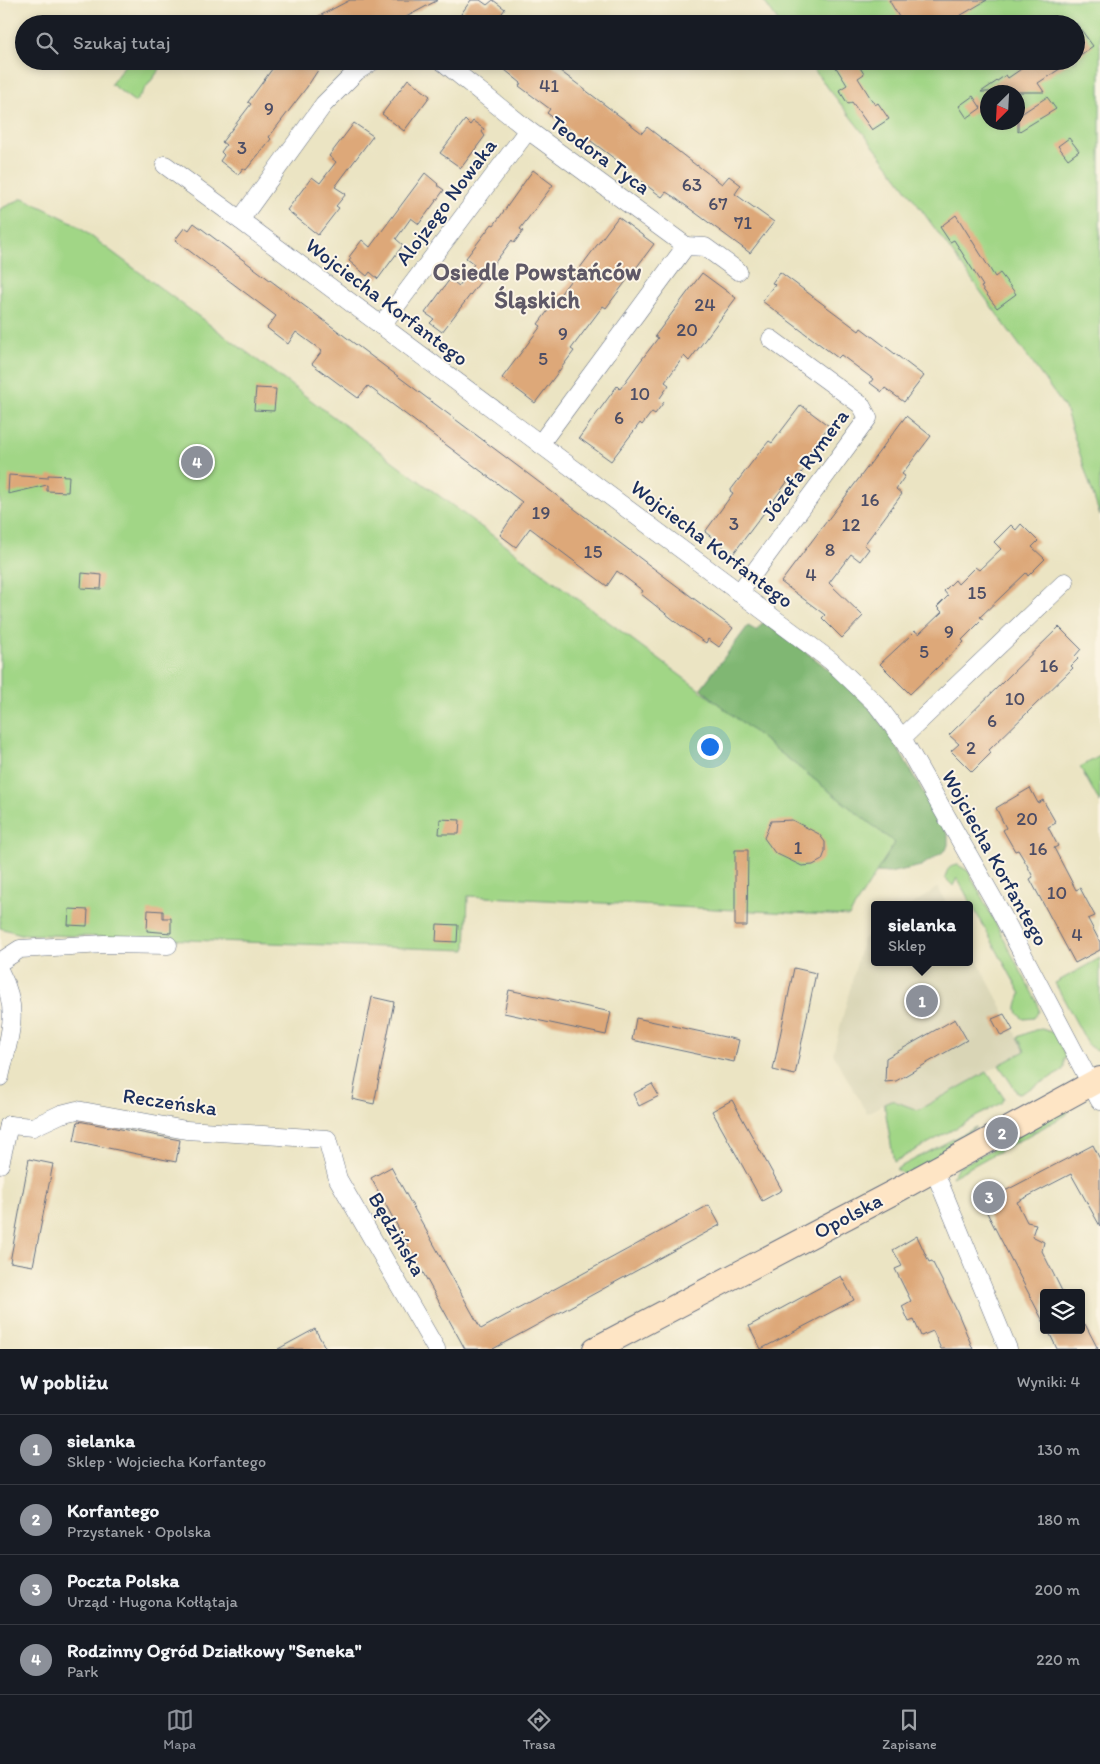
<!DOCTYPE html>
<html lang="pl">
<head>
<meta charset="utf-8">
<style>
  body { margin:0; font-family:Itim,sans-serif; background:#20242c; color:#f1f3f6 }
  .controls { position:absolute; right:15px; bottom:15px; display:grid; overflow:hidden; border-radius:5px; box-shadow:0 2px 8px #0003 }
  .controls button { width:45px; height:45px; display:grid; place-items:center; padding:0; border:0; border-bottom:1px solid #363941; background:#171b24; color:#f1f3f6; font:25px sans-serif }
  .compass { position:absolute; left:980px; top:85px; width:45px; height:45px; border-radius:50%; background:#171b24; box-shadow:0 2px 8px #0003; rotate:204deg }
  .you { position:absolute; left:709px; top:746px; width:18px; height:18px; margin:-12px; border:4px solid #fff; border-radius:50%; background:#1a73e8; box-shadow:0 0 0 8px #1a73e833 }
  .badge { display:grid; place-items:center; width:32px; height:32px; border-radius:50%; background:#8c9099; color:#fff; font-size:16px; font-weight:700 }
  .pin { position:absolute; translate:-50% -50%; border:2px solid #fff; box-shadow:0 1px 5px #0006 }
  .popup { position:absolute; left:871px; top:901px; width:102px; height:65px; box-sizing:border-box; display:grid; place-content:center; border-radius:5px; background:#171b24; filter:drop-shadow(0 1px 4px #0005); font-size:16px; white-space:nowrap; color:#9ea1a6 }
  .popup b { font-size:19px; color:#f1f3f6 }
  .popup::after { content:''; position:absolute; left:50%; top:100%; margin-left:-10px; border:10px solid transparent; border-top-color:#171b24 }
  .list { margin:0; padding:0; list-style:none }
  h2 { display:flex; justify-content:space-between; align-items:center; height:65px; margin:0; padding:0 20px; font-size:21px }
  h2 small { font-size:16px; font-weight:400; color:#9ea1a6 }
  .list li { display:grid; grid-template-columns:32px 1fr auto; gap:15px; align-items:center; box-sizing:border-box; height:70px; padding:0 20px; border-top:1px solid #363941 }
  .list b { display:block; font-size:19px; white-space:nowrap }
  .list p { margin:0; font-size:16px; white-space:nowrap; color:#9ea1a6 }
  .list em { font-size:16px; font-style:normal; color:#9ea1a6 }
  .icon { flex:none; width:28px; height:28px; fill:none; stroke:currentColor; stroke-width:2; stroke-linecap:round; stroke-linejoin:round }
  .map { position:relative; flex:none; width:1100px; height:1349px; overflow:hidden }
  .search { position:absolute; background:#171b24; box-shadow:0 2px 8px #0003; left:15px; right:15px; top:15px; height:55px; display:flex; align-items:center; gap:12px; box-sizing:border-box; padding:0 18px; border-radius:28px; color:#9ea1a6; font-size:19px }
  .sheet { height:345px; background:#171b24 }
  nav { display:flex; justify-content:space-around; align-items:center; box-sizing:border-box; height:70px; border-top:1px solid #363941; background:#171b24; font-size:14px; color:#9ea1a6 }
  nav a { display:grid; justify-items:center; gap:2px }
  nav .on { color:#8c9099 }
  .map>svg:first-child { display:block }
  .built { fill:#d9d5b6 }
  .green { fill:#a1d686; stroke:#5e8272; fill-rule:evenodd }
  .forest { fill:#80b773; stroke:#4e7368 }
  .building { fill:#dda879 }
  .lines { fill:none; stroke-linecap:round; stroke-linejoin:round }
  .street-casing { stroke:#646e81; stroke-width:19 }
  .secondary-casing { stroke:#646e81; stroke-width:26 }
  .street { stroke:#fff; stroke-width:18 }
  .secondary { stroke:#fee5c5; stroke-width:24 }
  .labels { text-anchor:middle; stroke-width:4; stroke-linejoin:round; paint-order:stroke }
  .number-label { font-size:19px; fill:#4c4d65 }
  .street-label { font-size:21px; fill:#1b2f5e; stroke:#fcf5e5 }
  .quarter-label { font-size:24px; font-weight:bold; fill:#5f5967; stroke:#fcf5e5 }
</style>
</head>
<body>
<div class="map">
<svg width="1100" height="1349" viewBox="0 0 1100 1349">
  <rect width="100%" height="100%" fill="#fcf5e5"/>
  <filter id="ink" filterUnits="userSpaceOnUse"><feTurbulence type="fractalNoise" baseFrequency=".02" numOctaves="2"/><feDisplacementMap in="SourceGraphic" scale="10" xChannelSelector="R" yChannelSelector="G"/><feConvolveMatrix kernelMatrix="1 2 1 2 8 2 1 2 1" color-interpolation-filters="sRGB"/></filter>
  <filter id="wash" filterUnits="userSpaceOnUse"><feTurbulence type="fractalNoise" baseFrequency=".0096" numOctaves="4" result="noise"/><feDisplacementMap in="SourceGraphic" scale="20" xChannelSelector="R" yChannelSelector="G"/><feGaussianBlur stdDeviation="1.12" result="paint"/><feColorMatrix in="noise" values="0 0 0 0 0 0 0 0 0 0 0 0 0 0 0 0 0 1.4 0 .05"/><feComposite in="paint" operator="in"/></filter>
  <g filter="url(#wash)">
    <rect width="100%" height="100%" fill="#ebe4c3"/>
    <g class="built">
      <path d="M938 887 947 905H912Z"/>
      <path d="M874 931V962H970V947L1025 1051 918 1110 891 1100 867 1113 833 1054 863 939Z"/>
    </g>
    <g class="green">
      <path d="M763 0H1100V516L1065 408 899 179 807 61H1076V24H780ZM988 92H1018V122H988Z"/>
      <path d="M128 61H166L135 102 111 84Z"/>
      <path d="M23 198 72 222 716 702 895 843 849 916 468 896 466 950 21 934 0 928V209Z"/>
      <path d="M1100 756V803L1080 767Z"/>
      <path d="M958 865 968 871 1038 1004 1039 1011 1034 1018 1024 1019C1013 1012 1017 1005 1021 994L957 878 953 886 945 878C947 869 949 866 958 865Z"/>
      <path d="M1100 958V1050H1095L1089 1046 1055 983Z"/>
      <path d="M1042 1029 1054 1033 1067 1058 1064 1059V1068L1061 1072 1020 1094 1017 1092 999 1065 1025 1051 1018 1037 1035 1030Z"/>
      <path d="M987 1072 1004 1098 1001 1103 894 1162 884 1103 891 1100 918 1110Z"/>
      <path d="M1068 1108V1113L1066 1115 952 1177 957 1168Z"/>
      <path d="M976 1127 949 1150 904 1175 896 1169Z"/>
    </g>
    <path class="forest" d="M764 621 823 665 869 707 888 732 948 835V845L946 850 921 866 889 873 876 872 895 843 716 702 701 688 748 626 757 631Z"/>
    <g id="blocks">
      <g class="building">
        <path d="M350 0H438L393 24H304Z"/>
        <path d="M471 0H480L487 5 493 0 505 9 494 24H454Z"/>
        <path d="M889 0H987L946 24H903Z"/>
        <path d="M1076 23 1093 46 1076 58Z"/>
        <path d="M278 61H312L320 67 307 87 269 137 271 139 246 170 243 168 238 175 220 161 224 155 221 152 226 145 222 142 251 104 248 102Z"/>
        <path d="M494 61H547L642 133 647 127 697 166V165L722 184 729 176 741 185 735 194 774 222 750 253 674 197 666 192 662 197 626 170 627 168 587 138 583 143 573 134 574 133 547 113 550 109 519 86 521 83Z"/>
        <path d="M832 61H856L864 74 858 78 875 105 878 103 889 119 872 130 852 102 848 104 839 90 847 85Z"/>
        <path d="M1033 61H1072L1038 83 1044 92H981L1006 75 1008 78Z"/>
        <path d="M408 79 430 96 404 131 382 114Z"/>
        <path d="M973 96 981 108 967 118 959 106Z"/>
        <path d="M1047 97 1056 109 1018 132V116Z"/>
        <path d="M465 120 470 125 473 121 484 129 482 132 485 136 461 168 440 153Z"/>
        <path d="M354 123 373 136 335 187 346 194 336 206 339 208 318 235 287 210 312 177 320 183 336 162 329 156Z"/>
        <path d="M1069 138 1079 151 1068 159 1058 146Z"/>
        <path d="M533 170 553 185 520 229 523 231 514 243 512 240 442 332 430 323 434 319 425 313 450 279 459 286 474 264 466 258 492 224 494 225Z"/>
        <path d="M425 173 438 184 437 185 444 190 419 224 411 218 396 239 403 245 378 279 370 272 367 276 349 261 351 258 349 257 362 240 370 247Z"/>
        <path d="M956 215 995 277 1000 273 1016 294 997 308 981 287 983 286 954 240 950 242 940 227Z"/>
        <path d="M618 217 654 244 606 308 603 306 591 322 571 349 574 351 535 403 502 378 541 326 538 324Z"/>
        <path d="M194 223 733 628 719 647 708 639 706 643 680 625 641 594 643 591 617 571 607 586 530 528 516 547 500 535 522 502 368 386 358 398 312 364 322 351 296 332 288 344 267 328 276 316 175 240 185 227 189 230Z"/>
        <path d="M780 272 859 331 861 328 924 376 904 402 885 388 882 392 870 383 873 379 841 355 838 358 762 301 775 284 772 283Z"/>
        <path d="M702 273 736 298 689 361 684 356 665 382 669 385 660 398 664 402 655 414 652 412 642 425 640 423 611 461 579 438 617 386 620 389 639 363 658 338 655 336Z"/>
        <path d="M256 388 276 389 274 411 254 410Z"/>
        <path d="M801 405 829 426 800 465 805 468 795 481 791 477 733 554 705 532 733 493 730 491 759 453 769 441 772 443Z"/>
        <path d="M906 416 931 436 902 474 905 476 896 489 902 494 864 545 869 549 860 561 851 554 829 583 863 616 842 638 822 618 825 615 781 582Z"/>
        <path d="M9 475 48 478V475L69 476 68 492 47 491V485L8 494Z"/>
        <path d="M1021 524 1038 541 1032 547 1045 559 1028 576 1026 573 980 617 983 619 962 640 964 642 910 694 880 664 911 635 915 631 919 634 942 612 937 607 948 596 944 591 955 580 958 584 975 567 979 570 1001 549 994 542 1011 525 1016 530Z"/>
        <path d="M82 573 102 575 101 589 81 588Z"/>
        <path d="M1059 627 1081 649 1075 656 1078 659 1071 666 1073 668 989 750 991 753 972 772 951 751 959 744 949 735Z"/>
        <path d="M1030 788 1038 803 1043 800 1056 823 1048 827 1058 846 1054 848 1076 890 1080 888 1095 916 1088 919 1100 942V950L1075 963 1030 879 1033 877 1026 863 1018 850 1015 851 1003 830 1006 828 996 808Z"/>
        <path d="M440 819 460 820 459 834H439Z"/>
        <path d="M792 820 819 834 825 842V852L822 860 813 865 802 866 775 853 764 838 771 821Z"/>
        <path d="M735 850H748L747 926H735Z"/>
        <path d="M69 909 88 910 87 926 68 925Z"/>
        <path d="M148 910 163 911V918H171V933L147 931Z"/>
        <path d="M437 924 458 925 457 942 436 941Z"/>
        <path d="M794 968 816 973 795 1075 773 1070Z"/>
        <path d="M509 990 611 1012 606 1035 504 1013Z"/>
        <path d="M372 997 394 1002 374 1104 352 1099Z"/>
        <path d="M1004 1014 1013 1030 1001 1036 992 1019Z"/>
        <path d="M636 1018 739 1040 734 1062 632 1040Z"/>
        <path d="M955 1019 967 1040 896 1081 885 1082 886 1058Z"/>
        <path d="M652 1084 659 1096 639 1106 633 1094Z"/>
        <path d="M732 1100 782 1190 762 1201 712 1111Z"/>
        <path d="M78 1121 180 1140 176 1162 74 1141Z"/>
        <path d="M1093 1145 1100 1159V1226L1071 1174 1017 1202 1027 1222 1036 1224 1032 1236 1044 1242 1042 1251 1063 1293H1044V1323L982 1203Z"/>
        <path d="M29 1159 53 1164 33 1266 10 1262Z"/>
        <path d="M391 1167 481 1329 709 1205 720 1225 493 1349H465L371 1178Z"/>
        <path d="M917 1236 929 1262 932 1261 957 1311 973 1349H941L933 1331 921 1336 914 1320 909 1322 902 1306 911 1301 895 1269 902 1266 893 1250Z"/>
        <path d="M841 1276 854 1300 761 1349 749 1326Z"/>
        <path d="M1085 1324 1098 1349H1057L1048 1330H1081V1326Z"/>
        <path d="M315 1329 326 1349H278Z"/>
      </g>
    </g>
  </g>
  <g filter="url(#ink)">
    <use href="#blocks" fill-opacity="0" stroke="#646e81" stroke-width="1"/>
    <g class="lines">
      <defs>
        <g id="street">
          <path d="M442 61 528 130 686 246 705 247 738 271"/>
          <path d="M165 165 240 220 831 661 877 705 902 738 999 909 1100 1101"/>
          <path d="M240 220 324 104 357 71 373 61"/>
          <path d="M381 326 528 130"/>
          <path d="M540 444 686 246"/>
          <path d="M739 593 868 418 861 405 771 339"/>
          <path d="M902 738 1065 582"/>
          <path d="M0 962 20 949 104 944 168 945"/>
          <path d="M0 972C21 1012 9 1036 0 1077"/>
          <path d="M9 1125 33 1127 61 1114 77 1110 186 1130 327 1139 338 1179 436 1349"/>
          <path d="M0 1164 9 1125"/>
          <path d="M934 1170 1008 1349"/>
        </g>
        <path id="secondary" d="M595 1349 894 1192 1100 1079"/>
      </defs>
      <use href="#street" class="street-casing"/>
      <use href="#secondary" class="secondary-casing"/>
      <use href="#street" class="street"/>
      <use href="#secondary" class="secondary"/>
    </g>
  </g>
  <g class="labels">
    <g class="number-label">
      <text x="549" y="92">41</text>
      <text x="269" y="115">9</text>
      <text x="242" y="154">3</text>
      <text x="692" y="191">63</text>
      <text x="718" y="210">67</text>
      <text x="743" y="229">71</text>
      <text x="705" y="311">24</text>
      <text x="687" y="336">20</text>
      <text x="563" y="340">9</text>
      <text x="543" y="365">5</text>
      <text x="640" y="400">10</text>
      <text x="619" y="424">6</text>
      <text x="870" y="506">16</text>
      <text x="541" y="519">19</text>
      <text x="734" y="530">3</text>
      <text x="851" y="531">12</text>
      <text x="830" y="556">8</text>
      <text x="593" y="558">15</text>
      <text x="811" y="581">4</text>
      <text x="977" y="599">15</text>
      <text x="949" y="638">9</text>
      <text x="924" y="658">5</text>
      <text x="1049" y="672">16</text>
      <text x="1015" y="705">10</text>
      <text x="992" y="727">6</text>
      <text x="971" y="754">2</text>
      <text x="1027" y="825">20</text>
      <text x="798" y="854">1</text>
      <text x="1038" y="855">16</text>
      <text x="1057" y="899">10</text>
      <text x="1077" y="941">4</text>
    </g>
    <g class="street-label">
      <text transform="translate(600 155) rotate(36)" y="7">Teodora Tyca</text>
      <text transform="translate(446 202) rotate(-53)" y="7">Alojzego Nowaka</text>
      <text transform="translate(387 302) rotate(37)" y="7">Wojciecha Korfantego</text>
      <text transform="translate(805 465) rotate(-54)" y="7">Józefa Rymera</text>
      <text transform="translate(712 544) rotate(37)" y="7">Wojciecha Korfantego</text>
      <text transform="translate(995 858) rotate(61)" y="7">Wojciecha Korfantego</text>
      <text transform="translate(170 1102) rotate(8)" y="7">Reczeńska</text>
      <text transform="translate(848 1216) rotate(-28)" y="7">Opolska</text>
      <text transform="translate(397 1234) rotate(60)" y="7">Będzińska</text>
    </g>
    <g class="quarter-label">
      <text x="537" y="280">Osiedle Powstańców<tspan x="537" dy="28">Śląskich</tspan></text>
    </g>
  </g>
</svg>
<div class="controls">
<button><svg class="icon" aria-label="layers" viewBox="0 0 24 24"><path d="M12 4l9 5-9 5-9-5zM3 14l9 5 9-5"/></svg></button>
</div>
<svg class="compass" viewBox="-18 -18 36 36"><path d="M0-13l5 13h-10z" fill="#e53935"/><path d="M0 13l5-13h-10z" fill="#9ea1a6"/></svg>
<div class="you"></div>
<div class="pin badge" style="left:922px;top:1001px">1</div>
<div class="popup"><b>sielanka</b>Sklep</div>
<div class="pin badge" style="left:1002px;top:1133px">2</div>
<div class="pin badge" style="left:989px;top:1197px">3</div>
<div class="pin badge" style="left:197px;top:462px">4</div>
<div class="search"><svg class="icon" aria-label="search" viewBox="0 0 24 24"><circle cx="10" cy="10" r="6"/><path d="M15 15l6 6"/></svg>Szukaj tutaj</div>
</div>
<section class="sheet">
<h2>W pobliżu<small>Wyniki: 4</small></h2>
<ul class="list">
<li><span class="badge">1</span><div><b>sielanka</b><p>Sklep · Wojciecha Korfantego</p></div><em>130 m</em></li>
<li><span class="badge">2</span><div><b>Korfantego</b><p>Przystanek · Opolska</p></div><em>180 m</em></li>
<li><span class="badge">3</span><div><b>Poczta Polska</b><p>Urząd · Hugona Kołłątaja</p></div><em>200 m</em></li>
<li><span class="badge">4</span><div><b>Rodzinny Ogród Działkowy &quot;Seneka&quot;</b><p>Park</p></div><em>220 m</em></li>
</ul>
</section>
<nav>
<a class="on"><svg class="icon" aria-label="map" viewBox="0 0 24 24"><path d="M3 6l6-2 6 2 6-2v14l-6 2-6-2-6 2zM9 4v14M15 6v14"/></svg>Mapa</a>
<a><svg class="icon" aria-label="directions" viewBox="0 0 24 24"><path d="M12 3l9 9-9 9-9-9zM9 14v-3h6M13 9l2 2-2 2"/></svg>Trasa</a>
<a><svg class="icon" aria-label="saved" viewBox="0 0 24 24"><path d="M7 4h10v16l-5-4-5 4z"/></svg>Zapisane</a>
</nav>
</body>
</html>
